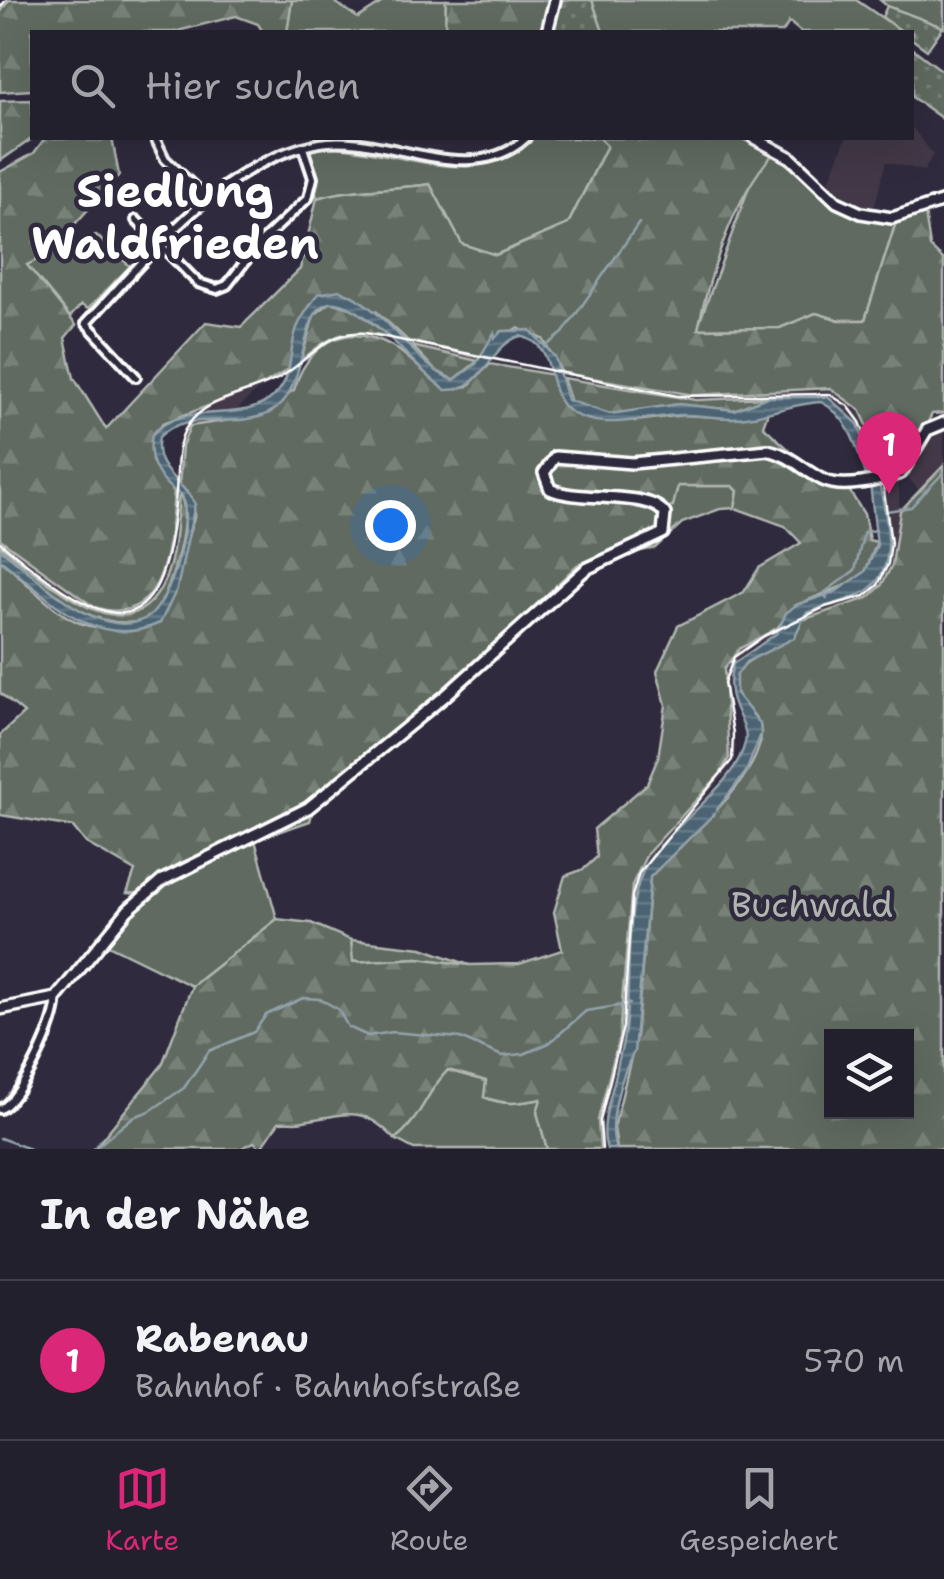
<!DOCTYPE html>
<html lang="de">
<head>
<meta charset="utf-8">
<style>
  body { margin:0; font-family:"Shantell Sans",sans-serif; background:#2f2d3a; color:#f1f3f6 }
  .controls { position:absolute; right:30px; bottom:30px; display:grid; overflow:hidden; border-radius:0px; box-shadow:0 10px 40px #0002 }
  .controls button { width:90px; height:90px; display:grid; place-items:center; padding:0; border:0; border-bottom:2px solid #403e4a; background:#23202e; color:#f1f3f6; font:50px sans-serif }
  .you { position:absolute; left:390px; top:525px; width:35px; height:35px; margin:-25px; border:8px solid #fff; border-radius:50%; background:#1a73e8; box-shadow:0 0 0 15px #1a73e833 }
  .badge { display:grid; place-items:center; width:65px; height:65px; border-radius:50%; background:#db2777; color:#fff; font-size:32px; font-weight:700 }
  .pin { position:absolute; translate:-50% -82px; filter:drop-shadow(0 2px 5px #0008) }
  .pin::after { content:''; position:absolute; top:52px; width:35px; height:30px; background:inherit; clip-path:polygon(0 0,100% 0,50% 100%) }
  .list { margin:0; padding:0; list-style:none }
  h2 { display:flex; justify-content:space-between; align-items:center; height:130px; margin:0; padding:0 40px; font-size:42px }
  h2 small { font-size:32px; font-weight:400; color:#a3a3aa }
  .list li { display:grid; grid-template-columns:65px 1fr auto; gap:30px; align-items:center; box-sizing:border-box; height:160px; padding:0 40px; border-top:2px solid #403e4a }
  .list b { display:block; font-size:38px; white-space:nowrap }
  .list p { margin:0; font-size:32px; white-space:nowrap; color:#a3a3aa }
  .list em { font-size:32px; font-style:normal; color:#a3a3aa }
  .icon { flex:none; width:55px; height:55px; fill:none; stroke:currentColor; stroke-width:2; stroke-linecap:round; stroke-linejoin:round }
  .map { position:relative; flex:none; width:944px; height:1149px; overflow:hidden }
  .search { position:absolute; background:#23202e; box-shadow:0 10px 40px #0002; left:30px; right:30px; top:30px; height:110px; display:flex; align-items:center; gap:25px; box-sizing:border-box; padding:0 35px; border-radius:0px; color:#a3a3aa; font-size:38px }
  .sheet { height:290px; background:#23202e }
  nav { display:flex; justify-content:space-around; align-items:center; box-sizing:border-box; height:140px; border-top:2px solid #403e4a; background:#23202e; font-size:28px; color:#a3a3aa }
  nav a { display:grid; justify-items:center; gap:5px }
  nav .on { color:#db2777 }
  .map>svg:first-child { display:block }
  .built { fill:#423946 }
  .grass { fill:#606b60; stroke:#b0b5b0; stroke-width:2.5 }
  .forest { fill:url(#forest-firs); stroke:#b0b5b0; stroke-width:2.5; fill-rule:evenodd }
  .garden { fill:url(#garden-dots); stroke:#b0b5b0; stroke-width:2.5 }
  .water { fill:url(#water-rules); stroke:#93a2ab; stroke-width:2.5 }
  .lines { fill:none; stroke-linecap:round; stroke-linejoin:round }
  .stream { stroke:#93a2ab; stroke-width:2.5 }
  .street-casing { stroke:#fff; stroke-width:14 }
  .secondary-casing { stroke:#fff; stroke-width:16 }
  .street { stroke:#2f2a3d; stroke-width:6 }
  .secondary { stroke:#2f2a3d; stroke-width:9 }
  .rail { stroke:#fff; stroke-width:2.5 }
  .labels { text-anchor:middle; stroke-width:9; stroke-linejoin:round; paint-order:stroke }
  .park-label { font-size:35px; fill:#b0b5b0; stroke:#2f2a3d }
  .district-label { font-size:45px; font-weight:bold; fill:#fff; stroke:#2f2a3d }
</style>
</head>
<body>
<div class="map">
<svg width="944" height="1149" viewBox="0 0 944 1149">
  <defs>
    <pattern id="forest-firs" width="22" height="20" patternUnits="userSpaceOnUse" patternTransform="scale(2.5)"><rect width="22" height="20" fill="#606b60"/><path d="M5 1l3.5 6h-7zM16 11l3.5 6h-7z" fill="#788178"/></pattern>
    <pattern id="garden-dots" width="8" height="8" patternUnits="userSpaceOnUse" patternTransform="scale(2.5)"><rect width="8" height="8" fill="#606b60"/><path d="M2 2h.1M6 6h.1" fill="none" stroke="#788178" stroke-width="1.8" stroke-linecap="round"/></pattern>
    <pattern id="water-rules" width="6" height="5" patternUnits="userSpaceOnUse" patternTransform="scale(2.5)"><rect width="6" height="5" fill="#4b6473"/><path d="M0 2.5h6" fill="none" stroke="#667b88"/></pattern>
  </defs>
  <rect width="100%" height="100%" fill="#2f2a3d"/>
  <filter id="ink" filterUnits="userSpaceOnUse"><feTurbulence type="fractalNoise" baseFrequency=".01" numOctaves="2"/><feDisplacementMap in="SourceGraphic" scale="20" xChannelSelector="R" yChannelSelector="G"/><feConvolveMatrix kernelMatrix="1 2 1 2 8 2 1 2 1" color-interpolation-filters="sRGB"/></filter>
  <g filter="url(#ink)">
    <g class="built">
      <path d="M912 127 933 154 924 171 886 162 873 213 843 202 826 189 846 138H912Z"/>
      <path d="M354 330 679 394 820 387 841 392 860 410 890 478H898L900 511 888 575 868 598 808 617 806 613 870 589 885 566 888 541 886 506 858 425 852 416 807 395 678 398 354 335 330 341 284 377 254 393 180 466 167 574 141 610 120 617 92 612 0 545V539L94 607 158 583 166 559 177 446 185 423 205 406 283 374 327 337Z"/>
      <path d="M944 425V465L921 493 908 477 917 451 927 433Z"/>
      <path d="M775 629 777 633 750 648 729 671 728 694 736 748 730 769 652 856 637 886 624 1037 602 1121 604 1149H600L598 1120 619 1038 632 885 647 854 703 794 731 742 722 683 730 657Z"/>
    </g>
    <g class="grass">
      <path d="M292 0H332L358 18 386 0H446L445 32H287Z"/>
      <path d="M592 0H856L903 32H801L789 22 783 32H603Z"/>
      <path d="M880 0H944V28L887 6Z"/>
      <path d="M532 138H599L607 145 568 224 495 255 462 244 430 184C391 190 355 187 317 198L309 157 313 147C379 140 477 200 532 138Z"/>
      <path d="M773 154C820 187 834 219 896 222L865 320H839L816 313 780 328 697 329 753 176Z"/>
      <path d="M96 235 130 266 88 309 81 305 70 317 26 264Z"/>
      <path d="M678 486H733L738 491 735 508 720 509 682 523 655 548 617 556 579 579 466 684 313 810 310 821 255 840 277 919 192 986 96 939 126 902 179 863 294 812 485 655 577 565 656 531 659 510Z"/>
      <path d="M351 940 422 948 469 965 418 958 352 962Z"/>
      <path d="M447 1070 487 1081 484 1097C508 1107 521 1102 542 1099L537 1112 547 1149H414L395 1139C422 1118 425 1093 447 1070Z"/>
    </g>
    <g class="forest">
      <path d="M9 0H292L287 32H263L258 24 236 16 174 32H32V90L0 92V13Z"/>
      <path d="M446 0H552L542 32H445Z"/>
      <path d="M32 100 33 138 0 161V101Z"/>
      <path d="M45 138H112L119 175 47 255 27 265 76 325 65 338 74 378 106 429 206 322 241 327 300 269 317 198C355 187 392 190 430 184L462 244 496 255 568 224 607 146 599 138H740L773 154C734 197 710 272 698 329L780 328 816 313 839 320H865L896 222 925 212 930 247 944 260V413L932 414 907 463 889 472 860 410 830 388 694 395 562 373 543 339 518 328 494 339V334L481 358 408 341 376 311 318 294 298 326 289 369 263 385 163 423 152 435V461L174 492C170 541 167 630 94 607L0 539V172L34 153Z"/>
      <path d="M331 302 354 309 390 337C349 327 332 333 301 361L314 315Z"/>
      <path d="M354 335C399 337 412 366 446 390L468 386 490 364 554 375 567 409 635 421 683 415 736 418 768 412 763 426 830 487H847L864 514 869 540 877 542 865 572 856 581 796 605 777 628 739 649 724 669 729 758 720 774 647 854 632 885 619 1038 598 1120 600 1149H547L537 1112 541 1099C520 1103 507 1106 484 1097L486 1081 448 1070C425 1093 422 1118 395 1139 361 1103 346 1115 304 1121 296 1123 287 1121 279 1122L261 1148 254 1142 240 1149H94L162 1065 192 986 277 919 311 923 351 940 353 962 418 958 469 965 519 964 562 950 554 912 565 876 584 869 597 857 594 829 647 784 658 758 666 705 657 671 678 626 744 592 759 568 801 543 785 526 735 508 738 491 733 486H678L673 506 659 510 662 519 656 531 577 565 485 655 294 813 180 863 141 894 127 893 135 871 86 843 73 827 0 815V735L24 713 0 693V560C28 581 60 624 96 627 116 628 139 624 160 623L194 518C195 503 193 494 179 486L182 446 190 426 252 417 294 390C302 361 322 337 354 335Z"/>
      <path d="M412 346 478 361 454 380 435 370Z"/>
      <path d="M563 378 696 400 767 397 734 410 696 406 610 414 571 403Z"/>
      <path d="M944 465V1149H617L614 1128 636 1037 650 877C681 842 761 781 761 732 761 711 729 702 735 678 743 652 786 653 802 620L868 598 881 586 892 565 900 511ZM832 1036H906V1112H832Z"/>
      <path d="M179 494C195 511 170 599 152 615 142 624 128 623 115 622 71 617 35 574 0 549V545C42 577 130 664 165 579 176 553 176 521 179 494Z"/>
    </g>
    <g class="garden">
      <path d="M557 0H592L603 32H550Z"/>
      <path d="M887 6 943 27 927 50 912 39V32H903L882 17Z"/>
      <path d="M912 48 944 72V120L912 97Z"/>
    </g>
    <g class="water">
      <path d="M340 290C391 310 414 367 454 380L476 364 494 333 495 338 502 331 530 330 555 357 567 400 610 414 679 404 734 410 767 397H828L858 424 876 474 866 475C857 448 849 416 821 402 798 403 776 412 753 416 729 421 706 415 683 415 647 415 600 434 568 410 543 390 560 345 520 336 489 346 484 391 446 390 420 372 403 348 379 328 283 246 324 387 269 413 234 430 187 408 159 437 152 471 182 479 195 504L177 589 160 623C94 653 48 596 0 560V549C37 575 102 649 151 615 174 591 192 527 182 495 160 485 146 459 152 435 184 397 241 428 275 395 294 376 288 351 297 328 302 316 310 305 318 294Z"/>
      <path d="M879 482C886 517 903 575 859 595 842 603 824 606 806 613L794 638 746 662 736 676V693L760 724 761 734 746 772 712 816 650 877 634 1052C621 1075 607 1123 616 1149H607C599 1127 611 1096 616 1074 618 1061 622 1049 624 1036 633 986 621 905 648 862 672 824 735 786 745 743 751 722 721 704 733 664L777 633 786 613 796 605 835 592 865 572 877 545 870 483Z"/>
    </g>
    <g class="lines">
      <g class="stream">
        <path d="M545 347 563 333 639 223"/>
        <path d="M887 511 911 507 944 472"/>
        <path d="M827 599 824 593 855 570 864 532 876 530"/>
        <path d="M0 1138 30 1149"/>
        <path d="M94 1149 133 1117 150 1111 184 1088 209 1051 254 1032 266 1015 303 998 320 999 338 1009 348 1027 368 1036 393 1032 460 1038 502 1056 524 1054 549 1043 586 1011 630 1004"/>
      </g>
      <defs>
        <g id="street">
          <path d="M155 138 165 159 208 200"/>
          <path d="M136 220 198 283 217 289 227 285 258 245 308 198 313 178 303 148"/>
          <path d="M136 377 86 323C151 255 220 162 319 143 384 131 469 191 526 138"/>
          <path d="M0 1109C19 1103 60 1018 56 998"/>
        </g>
        <g id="secondary">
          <path d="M547 32 555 0"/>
          <path d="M754 138 791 158 837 202 861 213 892 218 944 201"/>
          <path d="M0 1009 56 998 128 910 163 880 308 808 445 696 586 569 663 533 665 514C650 490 579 503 550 489L544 473 555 457 632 463 768 450C791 455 803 470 823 480 843 490 881 480 901 473L927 430 944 423"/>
        </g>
      </defs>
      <use href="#street" class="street-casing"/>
      <use href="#secondary" class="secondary-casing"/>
      <use href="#street" class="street"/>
      <use href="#secondary" class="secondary"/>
      <g class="rail">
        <path d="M0 8 6 0"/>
        <path d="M0 542C103 628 164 662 176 492 178 471 175 443 188 425 209 395 251 395 281 377 310 359 327 330 365 333L678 396 829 394 848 406 860 422 882 477 891 543 888 564 878 585 865 596 825 607 764 636 734 657 724 683 733 733 732 760 639 873 632 896 623 1027 600 1121 602 1149"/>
      </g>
    </g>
  </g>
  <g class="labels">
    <g class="park-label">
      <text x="812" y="917">Buchwald</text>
    </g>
    <g class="district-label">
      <text x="175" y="207">Siedlung<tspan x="175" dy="52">Waldfrieden</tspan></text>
    </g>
  </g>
</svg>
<div class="controls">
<button><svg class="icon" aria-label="layers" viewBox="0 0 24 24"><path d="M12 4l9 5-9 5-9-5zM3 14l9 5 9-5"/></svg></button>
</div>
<div class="you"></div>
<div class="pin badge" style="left:889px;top:494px">1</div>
<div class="search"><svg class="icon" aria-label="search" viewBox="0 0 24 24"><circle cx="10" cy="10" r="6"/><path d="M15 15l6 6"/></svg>Hier suchen</div>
</div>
<section class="sheet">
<h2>In der Nähe<small></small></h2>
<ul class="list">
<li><span class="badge">1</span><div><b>Rabenau</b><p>Bahnhof · Bahnhofstraße</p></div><em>570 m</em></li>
</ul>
</section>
<nav>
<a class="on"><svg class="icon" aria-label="map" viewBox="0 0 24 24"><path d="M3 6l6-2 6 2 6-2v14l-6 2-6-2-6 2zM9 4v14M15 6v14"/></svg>Karte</a>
<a><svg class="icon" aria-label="directions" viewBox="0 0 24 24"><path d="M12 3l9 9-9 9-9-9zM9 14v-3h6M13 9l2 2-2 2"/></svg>Route</a>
<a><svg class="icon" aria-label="saved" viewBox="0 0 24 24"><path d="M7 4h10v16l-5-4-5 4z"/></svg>Gespeichert</a>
</nav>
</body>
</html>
